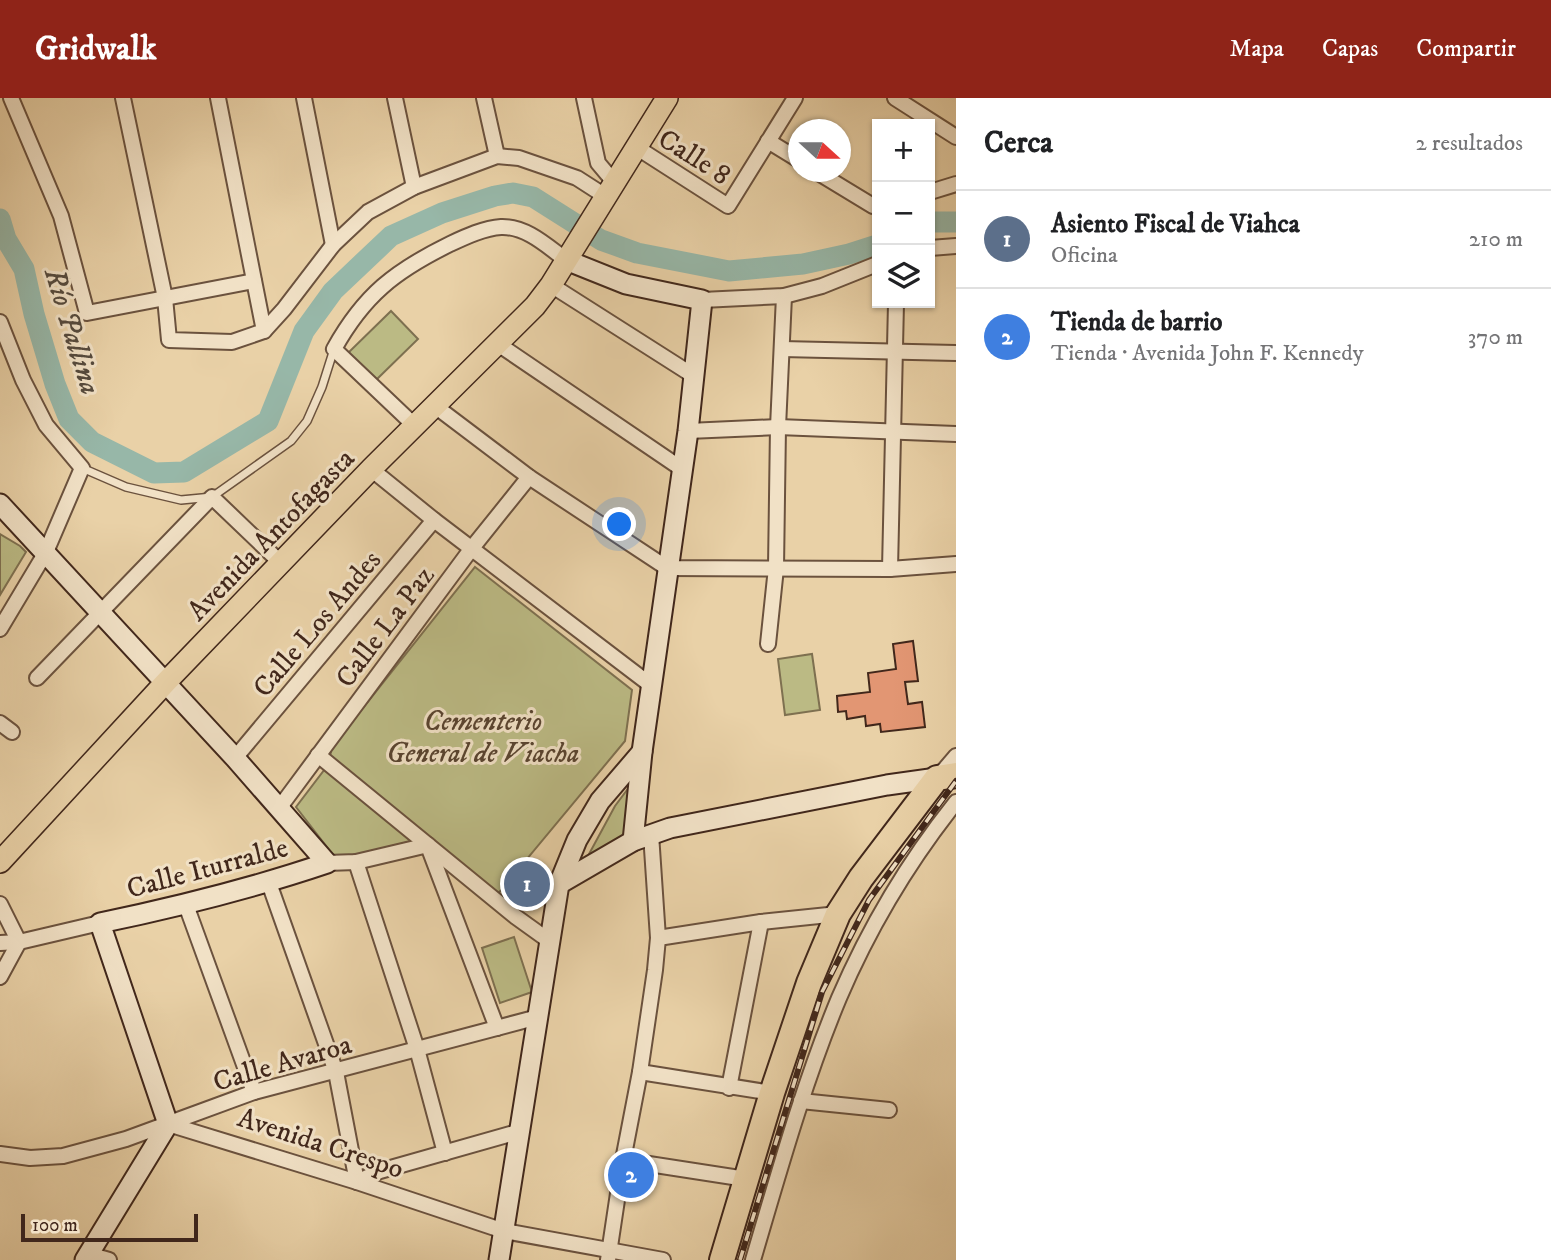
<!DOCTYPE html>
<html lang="es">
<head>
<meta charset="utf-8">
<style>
  body { margin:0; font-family:"IM FELL DW Pica",serif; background:#f2f2f2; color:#202124 }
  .controls { position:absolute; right:21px; top:21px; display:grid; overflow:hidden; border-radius:0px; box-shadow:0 2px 5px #0004 }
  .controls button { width:63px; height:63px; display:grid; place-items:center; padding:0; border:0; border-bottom:2px solid #e0e0e0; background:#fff; color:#202124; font:35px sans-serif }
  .compass { position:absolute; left:788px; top:21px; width:63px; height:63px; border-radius:50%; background:#fff; box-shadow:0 2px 5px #0004; rotate:111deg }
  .scale { position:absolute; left:21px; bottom:18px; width:177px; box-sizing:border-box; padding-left:7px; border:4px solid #41271b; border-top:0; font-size:19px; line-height:24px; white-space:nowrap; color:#41271b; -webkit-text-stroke:5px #f1e1c6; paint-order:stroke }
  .you { position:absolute; left:620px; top:427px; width:24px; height:24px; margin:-18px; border:5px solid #fff; border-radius:50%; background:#1a73e8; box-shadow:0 0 0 10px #1a73e833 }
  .badge { display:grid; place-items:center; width:46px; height:46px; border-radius:50%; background:#8f2418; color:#fff; font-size:23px; font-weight:700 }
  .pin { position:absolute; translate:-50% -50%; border:4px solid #fff; box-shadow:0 2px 7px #0006 }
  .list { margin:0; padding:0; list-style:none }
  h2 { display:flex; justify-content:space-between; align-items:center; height:91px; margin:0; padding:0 28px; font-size:30px }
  h2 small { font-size:23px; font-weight:400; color:#757577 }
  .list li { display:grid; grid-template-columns:46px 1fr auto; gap:21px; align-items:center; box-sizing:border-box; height:98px; padding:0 28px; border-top:2px solid #e0e0e0 }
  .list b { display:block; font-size:26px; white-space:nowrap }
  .list p { margin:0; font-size:23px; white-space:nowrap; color:#757577 }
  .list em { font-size:23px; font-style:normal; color:#757577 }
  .icon { flex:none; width:38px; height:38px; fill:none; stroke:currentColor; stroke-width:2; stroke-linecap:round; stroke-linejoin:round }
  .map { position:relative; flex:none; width:956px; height:1162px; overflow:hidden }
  header { display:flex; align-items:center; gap:42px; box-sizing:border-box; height:98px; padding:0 35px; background:#8f2418; color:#fff }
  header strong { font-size:33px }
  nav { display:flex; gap:38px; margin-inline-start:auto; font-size:24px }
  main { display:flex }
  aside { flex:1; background:#fff }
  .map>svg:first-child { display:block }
  .green { fill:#bbba84; stroke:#7e7050; stroke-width:2 }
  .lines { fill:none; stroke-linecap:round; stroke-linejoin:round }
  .river { stroke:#97b7a8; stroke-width:21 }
  .building { fill:#e29673; stroke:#41271b; stroke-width:2 }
  .lane-casing { stroke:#6b523e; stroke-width:10 }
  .street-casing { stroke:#6b523e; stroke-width:18 }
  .secondary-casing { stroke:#41271b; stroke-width:23 }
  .primary-casing { stroke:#41271b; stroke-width:24 }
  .highway-casing { stroke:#41271b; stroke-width:28 }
  .lane { stroke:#f1e1c6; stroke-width:7 }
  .street { stroke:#f1e1c6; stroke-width:14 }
  .secondary { stroke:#f1e1c6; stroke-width:19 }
  .primary { stroke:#e9d1a7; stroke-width:21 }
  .highway { stroke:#e9d1a7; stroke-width:24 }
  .rail-casing { stroke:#41271b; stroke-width:6 }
  .rail { stroke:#f1e1c6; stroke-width:3.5; stroke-dasharray:10; stroke-linecap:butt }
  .labels { text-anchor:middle; stroke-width:6; stroke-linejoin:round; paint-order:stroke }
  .street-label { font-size:28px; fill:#41271b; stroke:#f1e1c6 }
  .park-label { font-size:28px; font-style:italic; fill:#594430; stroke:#f1e1c6 }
  .water-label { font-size:30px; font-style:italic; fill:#564b3e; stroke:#f1e1c6 }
</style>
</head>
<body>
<header>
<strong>Gridwalk</strong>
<nav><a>Mapa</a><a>Capas</a><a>Compartir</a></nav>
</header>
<main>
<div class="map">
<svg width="956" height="1162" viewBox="0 0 956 1162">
  <rect width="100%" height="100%" fill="#e9d1a7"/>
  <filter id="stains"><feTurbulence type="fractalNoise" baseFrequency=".00286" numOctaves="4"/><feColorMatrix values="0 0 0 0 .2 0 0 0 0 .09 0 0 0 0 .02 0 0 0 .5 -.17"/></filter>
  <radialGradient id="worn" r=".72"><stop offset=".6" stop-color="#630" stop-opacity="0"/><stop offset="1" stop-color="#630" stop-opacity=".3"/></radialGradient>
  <g class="green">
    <path d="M391 213 418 241 375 283 348 255Z"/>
    <path d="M0 436 20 448 26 454 0 497Z"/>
    <path d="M475 469 632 592 625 643 497 797 330 658 332 649Z"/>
    <path d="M812 556 820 612 785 617 778 561Z"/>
    <path d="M328 667 412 743 337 762 296 709Z"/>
    <path d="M633 684 626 745 582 769 615 708Z"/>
    <path d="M514 839 532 894 500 905 482 850Z"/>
  </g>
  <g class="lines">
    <g class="river">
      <path d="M0 121 6 141 24 171 34 216 55 286 69 321 92 344 154 375 184 374 268 323 304 233 333 193 391 138 442 115 495 98 513 95 533 99 601 142 637 155 729 173 803 166 849 156 877 147"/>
      <path d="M930 124H956"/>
    </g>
  </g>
  <path class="building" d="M913 543 918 583 905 584 908 606 922 604 925 629 881 634 880 626 866 628 865 618 847 621 846 613 838 614 837 598 870 594 868 575 896 571 893 546Z"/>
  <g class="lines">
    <defs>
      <path id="lane" d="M82 370 126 389 181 402 212 399 291 343 307 323 322 289 334 251"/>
      <g id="street">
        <path d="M11 0 61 118 87 215 254 183"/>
        <path d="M123 0 165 200 169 242 232 244 264 233 284 211 333 147 368 114 414 89 497 58 519 60 577 80 605 98"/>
        <path d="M218 0 264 233"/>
        <path d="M304 0 333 147"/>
        <path d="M395 0 414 89"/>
        <path d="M484 0 497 58"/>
        <path d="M584 0 598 65 614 84"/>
        <path d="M895 0 956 39"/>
        <path d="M768 43 799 62"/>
        <path d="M636 49 728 108 795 0"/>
        <path d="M817 74 873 108 877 107"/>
        <path d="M930 94 956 86"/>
        <path d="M930 150 956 148"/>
        <path d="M551 187 694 278"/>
        <path d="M702 202 784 198 822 188 877 166"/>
        <path d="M0 224 23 282 46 327 82 370 46 454 0 531"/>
        <path d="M498 246 682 371"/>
        <path d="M782 251 956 255"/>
        <path d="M435 308 529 379 667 470 890 471 956 466"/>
        <path d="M415 328 334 251C364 197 395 173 450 146 465 139 484 130 501 129 526 128 547 148 566 162"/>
        <path d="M688 333 778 329 956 336"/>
        <path d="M371 371 434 422 652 588"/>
        <path d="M890 471 896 205"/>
        <path d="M768 546 776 470 778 329 784 198"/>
        <path d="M37 580 212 399 282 466"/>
        <path d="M0 625 12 634"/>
        <path d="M318 657 516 819 548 842"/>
        <path d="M235 660 434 422"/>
        <path d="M939 678 956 658"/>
        <path d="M280 709 472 450 529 379"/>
        <path d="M428 748 497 930"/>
        <path d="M356 764 417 951 445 1055"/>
        <path d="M327 765 356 764 428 747"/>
        <path d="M269 785 336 974 357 1084 380 1073 521 1033"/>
        <path d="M0 806 19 844"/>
        <path d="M186 807 254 994"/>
        <path d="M658 840 761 824 838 816"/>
        <path d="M0 845 19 844 100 825"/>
        <path d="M0 879 19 844"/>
        <path d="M640 974 772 995"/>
        <path d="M729 990 761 824"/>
        <path d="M801 1003 889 1012"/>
        <path d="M168 1026 357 1084 504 1133 663 1162"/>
        <path d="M0 1056 30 1060 63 1058 126 1041 254 994 538 919"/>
        <path d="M623 1062 746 1081"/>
        <path d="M88 1156 109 1162"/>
        <path d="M608 1162 623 1062 640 974 655 872 658 840 651 736"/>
        <path d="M753 1162C779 1074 804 984 839 900 869 830 909 763 956 704"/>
      </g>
      <g id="secondary">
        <path d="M566 162 626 186 702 202 688 333 642 654 633 743"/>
        <path d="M0 406 235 660 327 765C253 790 177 809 100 825L168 1026 85 1162"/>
        <path d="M559 786 633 743 670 730 887 687 937 680"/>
        <path d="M499 1162 559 786 577 742 600 703 642 654"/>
      </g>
      <path id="primary" d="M0 764 166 584 371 371 535 208 551 187 667 0"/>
      <path id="highway" d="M722 1162 772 995 809 885 838 816 861 780 937 680 956 677"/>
    </defs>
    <use href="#lane" class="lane-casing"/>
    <use href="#street" class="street-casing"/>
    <use href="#secondary" class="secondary-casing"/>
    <use href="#primary" class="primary-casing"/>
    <use href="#highway" class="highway-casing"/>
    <use href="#lane" class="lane"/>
    <use href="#street" class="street"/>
    <use href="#secondary" class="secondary"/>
    <use href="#primary" class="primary"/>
    <use href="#highway" class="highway"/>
    <defs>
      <path id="rail" d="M740 1162 822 894 869 802 956 683"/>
    </defs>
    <use href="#rail" class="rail-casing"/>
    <use href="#rail" class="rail"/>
  </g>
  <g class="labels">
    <g class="street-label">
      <text transform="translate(695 58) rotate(32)" y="10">Calle 8</text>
      <text transform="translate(270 436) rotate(-46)" y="10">Avenida Antofagasta</text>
      <text transform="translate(316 525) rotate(-50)" y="10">Calle Los Andes</text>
      <text transform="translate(384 528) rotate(-53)" y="10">Calle La Paz</text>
      <text transform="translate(207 769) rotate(-15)" y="10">Calle Iturralde</text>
      <text transform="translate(282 964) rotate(-16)" y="10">Calle Avaroa</text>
      <text transform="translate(321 1044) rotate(18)" y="10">Avenida Crespo</text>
    </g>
    <g class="park-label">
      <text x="483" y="632">Cementerio<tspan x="483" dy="32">General de Viacha</tspan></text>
    </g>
    <g class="water-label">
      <text transform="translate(73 233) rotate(73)" y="10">Río Pallina</text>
    </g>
  </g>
  <rect width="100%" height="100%" filter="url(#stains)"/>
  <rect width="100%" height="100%" fill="url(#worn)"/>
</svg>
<div class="controls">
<button>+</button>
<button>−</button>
<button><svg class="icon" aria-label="layers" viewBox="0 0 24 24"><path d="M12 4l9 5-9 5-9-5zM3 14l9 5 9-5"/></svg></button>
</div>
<svg class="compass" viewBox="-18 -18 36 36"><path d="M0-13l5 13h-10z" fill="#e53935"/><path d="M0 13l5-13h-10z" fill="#757577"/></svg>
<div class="scale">100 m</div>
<div class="you"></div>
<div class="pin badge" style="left:527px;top:786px;background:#5c6f8a">1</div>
<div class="pin badge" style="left:631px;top:1077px;background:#3f7fe0">2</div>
</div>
<aside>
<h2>Cerca<small>2 resultados</small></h2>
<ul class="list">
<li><span class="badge" style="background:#5c6f8a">1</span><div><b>Asiento Fiscal de Viahca</b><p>Oficina</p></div><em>210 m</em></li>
<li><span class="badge" style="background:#3f7fe0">2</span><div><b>Tienda de barrio</b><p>Tienda · Avenida John F. Kennedy</p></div><em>370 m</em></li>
</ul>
</aside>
</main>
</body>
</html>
